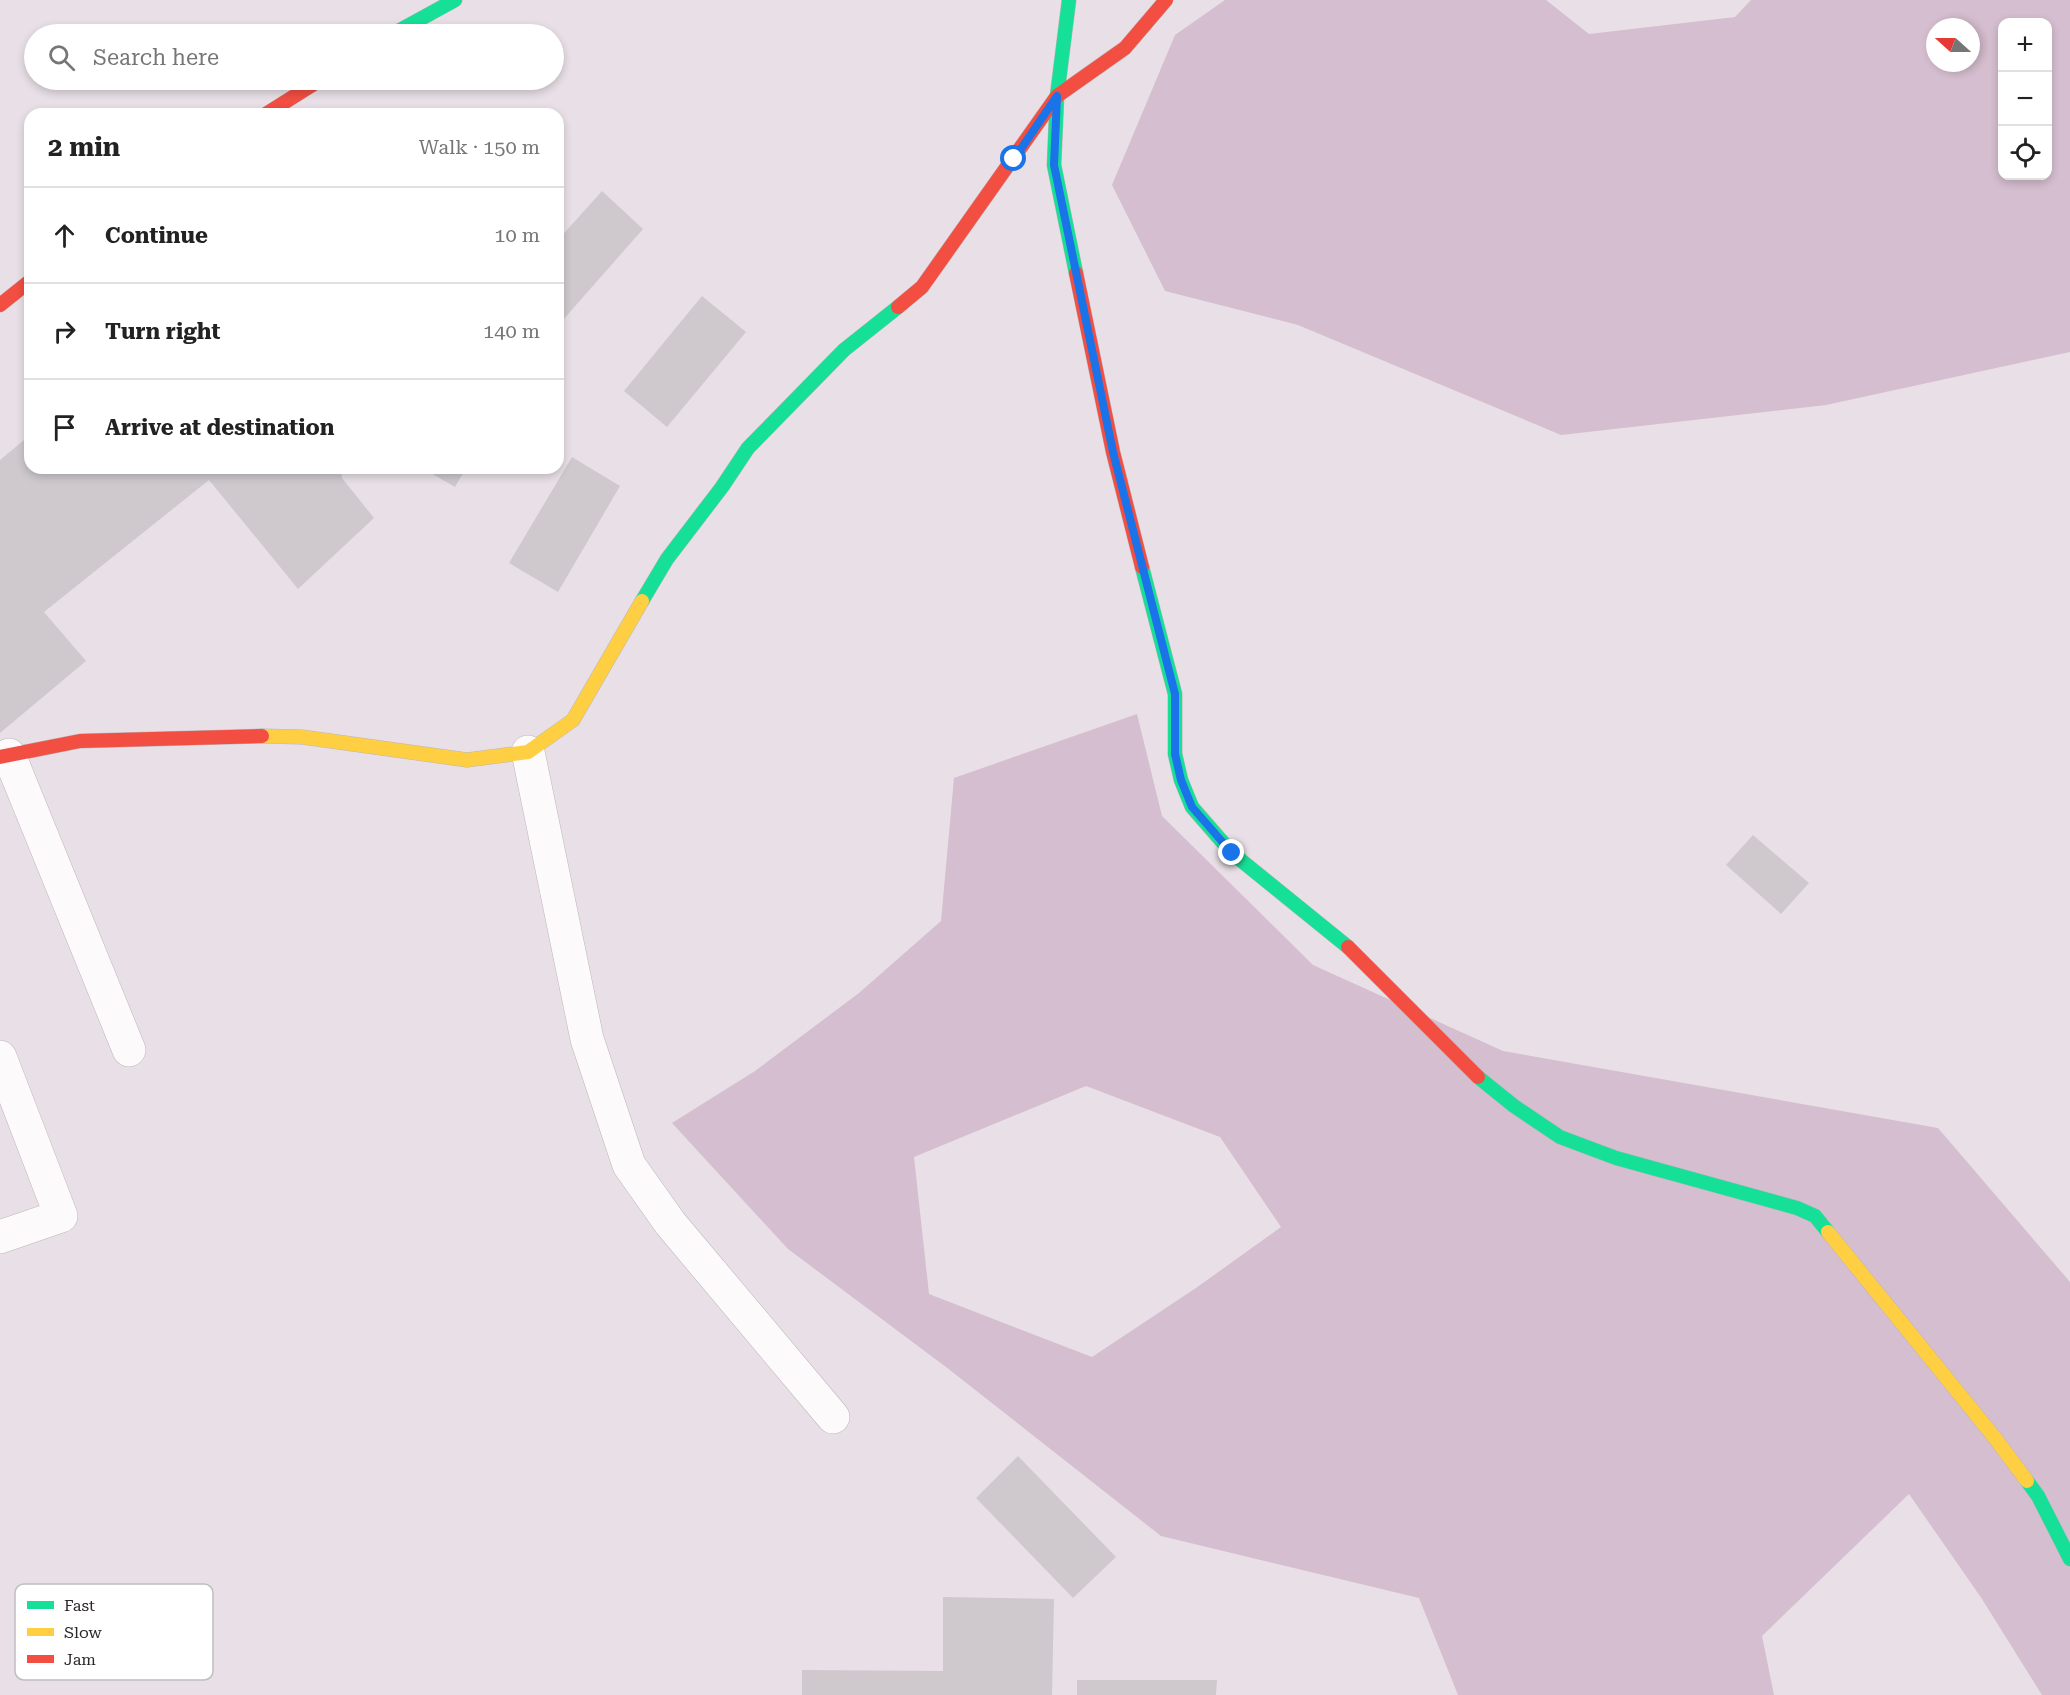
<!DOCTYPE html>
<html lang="en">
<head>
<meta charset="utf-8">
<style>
  body { margin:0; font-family:"Roboto Serif",serif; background:#f6f6f6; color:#222 }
  .controls { position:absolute; right:18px; top:18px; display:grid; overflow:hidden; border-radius:12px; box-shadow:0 3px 9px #0003 }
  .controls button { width:54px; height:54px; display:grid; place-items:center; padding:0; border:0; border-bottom:2px solid #e0e0e0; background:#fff; color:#222; font:30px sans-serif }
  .compass { position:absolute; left:1926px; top:18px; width:54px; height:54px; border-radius:50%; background:#fff; box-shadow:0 3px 9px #0003; rotate:291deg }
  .stop { position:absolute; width:18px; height:18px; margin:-14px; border:4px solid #1a73e8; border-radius:50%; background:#fff }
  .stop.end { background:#1a73e8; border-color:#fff; box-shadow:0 2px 6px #0008 }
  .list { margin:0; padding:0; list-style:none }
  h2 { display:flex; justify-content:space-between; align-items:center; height:78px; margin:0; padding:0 24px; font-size:26px }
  h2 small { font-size:20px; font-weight:400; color:#767676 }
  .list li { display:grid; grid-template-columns:39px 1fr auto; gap:18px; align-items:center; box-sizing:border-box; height:96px; padding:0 24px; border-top:2px solid #e0e0e0 }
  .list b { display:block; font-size:22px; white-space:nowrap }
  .list em { font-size:20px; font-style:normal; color:#767676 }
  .icon { flex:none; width:33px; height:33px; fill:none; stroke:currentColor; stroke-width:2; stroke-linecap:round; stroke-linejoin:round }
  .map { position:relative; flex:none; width:2070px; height:1695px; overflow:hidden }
  .search { position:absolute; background:#fff; box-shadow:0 3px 9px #0003; left:24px; top:24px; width:540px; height:66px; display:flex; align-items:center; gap:15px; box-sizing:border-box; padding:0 21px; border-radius:33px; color:#767676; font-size:22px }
  .panel { position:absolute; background:#fff; box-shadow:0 3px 9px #0003; left:24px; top:108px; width:540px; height:366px; border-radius:18px }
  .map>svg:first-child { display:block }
  .green { fill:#d5becf; fill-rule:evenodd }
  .building { fill:#cfc9ce }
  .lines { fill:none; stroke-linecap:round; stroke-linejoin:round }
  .street-casing { stroke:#bcb6ba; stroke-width:34 }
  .fast-casing { stroke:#bcb6ba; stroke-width:15 }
  .slow-casing { stroke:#bcb6ba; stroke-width:15 }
  .jam-casing { stroke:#bcb6ba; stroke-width:15 }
  .street { stroke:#fcfafb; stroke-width:33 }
  .fast { stroke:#16e098; stroke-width:14 }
  .slow { stroke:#ffcf43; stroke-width:14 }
  .jam { stroke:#f24e42; stroke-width:14 }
  .route { stroke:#1a73e8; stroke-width:8 }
  .key { fill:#fff; stroke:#c0bebf; stroke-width:1.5 }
  .key-label { font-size:16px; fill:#2d272b }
</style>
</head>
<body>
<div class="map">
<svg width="2070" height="1695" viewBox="0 0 2070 1695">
  <rect width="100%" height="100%" fill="#e8e0e6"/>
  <g class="green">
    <path d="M1225 0H1546L1589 34 1735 17 1751 0H2070V352L1826 405 1561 435 1298 325 1165 291 1112 185 1175 35ZM2002 22H2048V176H2002ZM1935 27H1971V63H1935Z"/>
    <path d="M1137 714 1162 816 1313 965 1503 1051 1938 1128 2070 1282V1695H2042L1982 1599 1909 1494 1762 1636 1774 1695H1458L1419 1598 1161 1536 946 1367 788 1249 672 1123 755 1071 859 993 941 921 954 778ZM1086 1086 1220 1137 1281 1227 1196 1288 1092 1357 929 1294 914 1157Z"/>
  </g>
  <g class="building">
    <path d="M602 191 643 229 562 321 558 317V240Z"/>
    <path d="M702 296 746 332 667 427 624 391Z"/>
    <path d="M30 435V468H341L342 478 374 518 298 589 209 480 44 612 86 661 0 733V460Z"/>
    <path d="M572 457 620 486 558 592 509 563Z"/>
    <path d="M422 468H466L455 487Z"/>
    <path d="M1753 835 1809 883 1781 914 1726 865Z"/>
    <path d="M1018 1456 1116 1557 1073 1598 976 1498Z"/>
    <path d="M943 1597 1054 1599 1052 1695H802V1670L943 1671Z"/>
    <path d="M1077 1680H1217L1216 1695H1077Z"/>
  </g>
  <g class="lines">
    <defs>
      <g id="street">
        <path d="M528 752 587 1039 629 1165 670 1223 833 1417"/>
        <path d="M9 755 129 1050"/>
        <path d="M0 1057 61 1216 0 1237"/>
      </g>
      <g id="fast">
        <path d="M1069 0 1057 96 1054 165 1076 273"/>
        <path d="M393 34 455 0"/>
        <path d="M1142 567 1175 694V754L1181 780 1192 807 1232 853 1348 947"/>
        <path d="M642 601 667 559 722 487 748 448 844 350 898 307"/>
        <path d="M1478 1077 1514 1106 1560 1137 1616 1158 1797 1208 1815 1216 1828 1232"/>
        <path d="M2027 1481 2038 1496 2070 1559"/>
      </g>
      <g id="slow">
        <path d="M262 736 302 737 467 760 528 752 573 720 642 601"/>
        <path d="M1828 1232 1995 1438 2027 1481"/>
      </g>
      <g id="jam">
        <path d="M266 114 320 80"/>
        <path d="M1076 273 1113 452 1142 567"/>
        <path d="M0 305 30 281"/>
        <path d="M898 307 922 287 1057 96 1125 48 1166 0"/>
        <path d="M0 757 80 741 262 736"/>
        <path d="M1348 947 1478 1077"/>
      </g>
    </defs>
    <use href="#street" class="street-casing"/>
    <use href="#fast" class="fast-casing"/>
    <use href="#slow" class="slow-casing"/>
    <use href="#jam" class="jam-casing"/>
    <use href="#street" class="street"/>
    <use href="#fast" class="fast"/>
    <use href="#slow" class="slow"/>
    <use href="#jam" class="jam"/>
  </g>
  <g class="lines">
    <path class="route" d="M1014 159 1057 96 1054 165 1113 452 1175 694V754L1181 780 1192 807 1232 853"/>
  </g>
  <rect x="15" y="1584" width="198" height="96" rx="9" class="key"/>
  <rect x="27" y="1601" width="27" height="8" fill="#16e098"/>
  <rect x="27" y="1628" width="27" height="8" fill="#ffcf43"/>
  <rect x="27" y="1655" width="27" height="8" fill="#f24e42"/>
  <g class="key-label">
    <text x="64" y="1611">Fast</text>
    <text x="64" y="1638">Slow</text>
    <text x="64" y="1665">Jam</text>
  </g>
</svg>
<div class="controls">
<button>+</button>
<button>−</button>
<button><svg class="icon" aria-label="locate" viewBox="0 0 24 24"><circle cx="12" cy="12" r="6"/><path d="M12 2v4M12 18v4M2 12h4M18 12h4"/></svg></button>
</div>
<svg class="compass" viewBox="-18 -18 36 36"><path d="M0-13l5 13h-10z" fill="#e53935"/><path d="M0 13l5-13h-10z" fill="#767676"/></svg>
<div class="stop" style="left:1014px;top:159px"></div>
<div class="stop end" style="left:1232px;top:853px"></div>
<div class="search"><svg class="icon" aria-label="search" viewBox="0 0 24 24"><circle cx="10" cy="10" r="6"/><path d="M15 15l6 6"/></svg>Search here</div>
<section class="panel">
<h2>2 min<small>Walk · 150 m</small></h2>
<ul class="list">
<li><svg class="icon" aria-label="ahead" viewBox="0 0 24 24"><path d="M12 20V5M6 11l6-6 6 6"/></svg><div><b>Continue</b></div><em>10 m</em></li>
<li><svg class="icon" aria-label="right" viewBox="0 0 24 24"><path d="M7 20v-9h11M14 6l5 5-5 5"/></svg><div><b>Turn right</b></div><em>140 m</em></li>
<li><svg class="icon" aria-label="arrive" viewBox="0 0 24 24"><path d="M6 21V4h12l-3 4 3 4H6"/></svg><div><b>Arrive at destination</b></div></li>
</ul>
</section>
</div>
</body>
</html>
